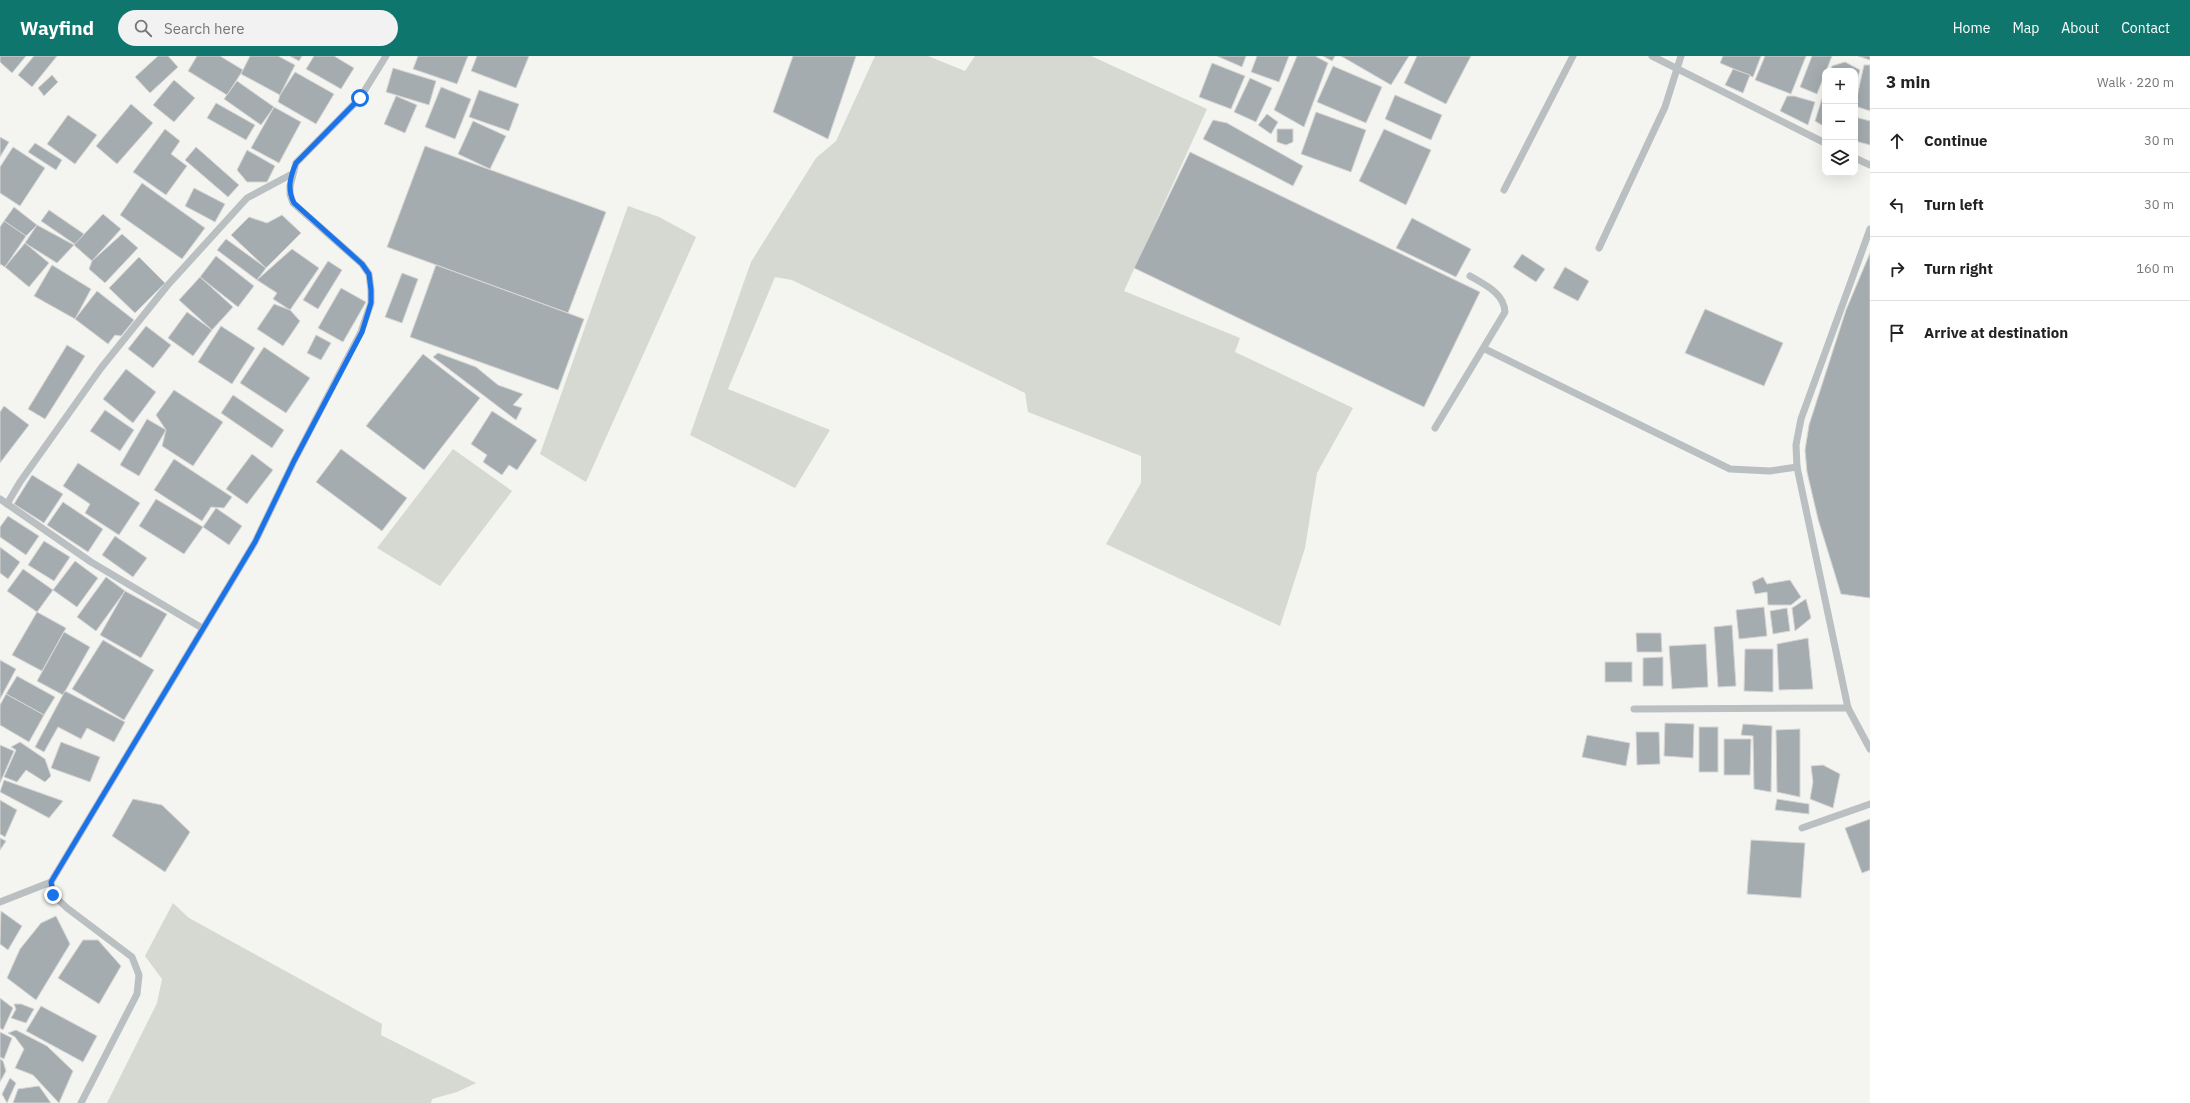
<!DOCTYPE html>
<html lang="en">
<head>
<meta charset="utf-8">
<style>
  body { margin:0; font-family:"IBM Plex Sans",sans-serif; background:#f2f2f2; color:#222 }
  .controls { position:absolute; right:12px; top:12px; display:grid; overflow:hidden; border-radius:8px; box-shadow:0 4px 16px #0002 }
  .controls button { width:36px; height:36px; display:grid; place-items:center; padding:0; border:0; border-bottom:1px solid #e0e0e0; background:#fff; color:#222; font:20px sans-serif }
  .stop { position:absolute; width:12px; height:12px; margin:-9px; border:3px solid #1a73e8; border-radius:50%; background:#fff }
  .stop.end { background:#1a73e8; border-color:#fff; box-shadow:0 1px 4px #0008 }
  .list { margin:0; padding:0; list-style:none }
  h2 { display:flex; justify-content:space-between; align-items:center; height:52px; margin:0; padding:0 16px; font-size:17px }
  h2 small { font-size:13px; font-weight:400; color:#767676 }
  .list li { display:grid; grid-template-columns:26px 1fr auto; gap:12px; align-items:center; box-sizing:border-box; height:64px; padding:0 16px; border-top:1px solid #e0e0e0 }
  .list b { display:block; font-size:15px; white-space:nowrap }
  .list em { font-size:13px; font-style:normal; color:#767676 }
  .icon { flex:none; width:22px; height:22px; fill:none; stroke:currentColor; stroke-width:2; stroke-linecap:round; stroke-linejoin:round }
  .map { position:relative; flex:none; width:1870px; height:1047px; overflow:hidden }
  header { display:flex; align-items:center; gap:24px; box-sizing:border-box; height:56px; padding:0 20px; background:#0f766e; color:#fff }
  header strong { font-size:19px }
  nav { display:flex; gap:22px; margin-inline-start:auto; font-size:14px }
  .search { width:280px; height:36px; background:#f2f2f2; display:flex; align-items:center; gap:10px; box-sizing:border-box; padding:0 14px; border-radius:22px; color:#767676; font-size:15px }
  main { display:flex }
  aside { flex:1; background:#fff }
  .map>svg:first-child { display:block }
  .green { fill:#d5d9d1 }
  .building { fill:#a4acb0; stroke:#d6d5d4 }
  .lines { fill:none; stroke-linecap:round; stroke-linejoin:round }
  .minor { stroke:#babfc1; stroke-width:7 }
  .route { stroke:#1a73e8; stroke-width:5 }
</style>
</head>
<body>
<header>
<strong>Wayfind</strong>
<div class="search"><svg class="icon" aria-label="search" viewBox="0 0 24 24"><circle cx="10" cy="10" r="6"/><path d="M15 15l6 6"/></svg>Search here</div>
<nav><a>Home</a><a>Map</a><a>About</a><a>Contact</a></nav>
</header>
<main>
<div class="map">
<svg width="1870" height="1047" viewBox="0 0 1870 1047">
  <rect width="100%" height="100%" fill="#f4f4f1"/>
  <g class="green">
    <path d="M875 0H928L965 15 975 0H1091L1207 53 1124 235 1240 282 1235 296 1353 352 1317 417 1305 492 1280 570 1106 488 1141 427V400L1028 356 1025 337 792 224 775 221 728 333 830 374 795 432 690 379 751 206 816 102 836 85Z"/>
    <path d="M628 150 659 161 696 181 586 426 540 398Z"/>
    <path d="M453 393 512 435 440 530 377 492Z"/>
    <path d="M173 847 189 862 382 968 381 979 476 1027 457 1036 432 1043 431 1047H107L157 947 162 923 145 900Z"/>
  </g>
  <g class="building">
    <path d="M0 0H26L12 17 0 6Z"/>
    <path d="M34 0H57L32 31 18 19Z"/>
    <path d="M158 0H168L178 11 150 37 135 21Z"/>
    <path d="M197 0H220L243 14 227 39 188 15Z"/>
    <path d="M250 0H278L295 9 280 39 241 18Z"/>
    <path d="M290 0H302L299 5Z"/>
    <path d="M314 0H334L354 12 341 33 306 13Z"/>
    <path d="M418 0H468L457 28 413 13Z"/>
    <path d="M477 0H529L516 32 471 15Z"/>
    <path d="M793 0H856L828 83 773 56Z"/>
    <path d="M1217 0H1246L1242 11Z"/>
    <path d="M1257 0H1289L1279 26 1251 16Z"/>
    <path d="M1297 0H1315L1328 7 1304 71 1274 54Z"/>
    <path d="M1323 0H1335L1332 5Z"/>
    <path d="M1341 0H1409L1391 29Z"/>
    <path d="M1417 0H1471L1446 48 1404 27Z"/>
    <path d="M1723 0H1761L1753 21 1720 7Z"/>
    <path d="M1765 0H1806L1791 38 1755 24Z"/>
    <path d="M1812 0H1832L1817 38 1800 31Z"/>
    <path d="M1858 0H1870V4Z"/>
    <path d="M1845 6 1860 14 1855 30V15H1831L1832 10Z"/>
    <path d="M1212 7 1245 20 1231 53 1199 41Z"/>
    <path d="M1864 9H1870V55L1855 50Z"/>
    <path d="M1333 10 1382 31 1366 67 1317 46Z"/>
    <path d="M393 12 436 25 429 49 386 36Z"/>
    <path d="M1733 13 1750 19 1743 37 1725 29Z"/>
    <path d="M295 16 334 38 316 68 278 46 280 39Z"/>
    <path d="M52 19 58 26 44 40 38 32Z"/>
    <path d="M1250 22 1272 32 1256 66 1234 56Z"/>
    <path d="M174 24 195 42 174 66 153 49Z"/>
    <path d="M237 25 274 51 261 69 224 43Z"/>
    <path d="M441 31 471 43 455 83 425 71Z"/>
    <path d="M1825 33V71L1815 65Z"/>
    <path d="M479 34 519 48 509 75 469 61Z"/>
    <path d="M1395 39 1442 59 1431 84 1385 63Z"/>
    <path d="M396 40 417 49 405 77 384 68Z"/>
    <path d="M1787 40H1794L1815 46 1808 69 1780 55Z"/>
    <path d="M216 47 255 69 246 84 207 62Z"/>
    <path d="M131 48 153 67 117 108 96 90Z"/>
    <path d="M274 51 301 66 279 107 251 92Z"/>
    <path d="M1316 56 1366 74 1351 116 1301 98Z"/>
    <path d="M1267 58 1278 66 1271 78 1258 69Z"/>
    <path d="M68 59 97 79 75 108 47 88Z"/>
    <path d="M1855 61 1870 65V89L1855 85Z"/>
    <path d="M1213 64 1227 67 1303 110 1293 130 1203 83Z"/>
    <path d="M473 65 506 80 490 113 458 98Z"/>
    <path d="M165 73 180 85 171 98 187 110 166 139 133 116Z"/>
    <path d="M1277 73H1293V86L1286 89 1277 86Z"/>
    <path d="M1384 73 1431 94 1406 149 1359 125Z"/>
    <path d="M0 81 9 86 0 101Z"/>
    <path d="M35 87 62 104 56 114 28 96Z"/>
    <path d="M425 90 606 156 568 257 387 191Z"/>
    <path d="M13 91 45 112 20 150 0 137V111Z"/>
    <path d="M196 91 239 129 228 141 185 104Z"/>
    <path d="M247 94 275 110 267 126H247L237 114Z"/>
    <path d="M1190 96 1480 236 1424 351 1134 212Z"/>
    <path d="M142 127 205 172 182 203 120 159Z"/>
    <path d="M194 132 225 148 215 166 185 150Z"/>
    <path d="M14 151 37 169 26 180 4 165Z"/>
    <path d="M49 154 84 178 76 189 41 165Z"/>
    <path d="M103 158 121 173 92 205 74 189Z"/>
    <path d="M282 159 301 177 266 212 231 179 249 161 267 167Z"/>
    <path d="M1412 162 1471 193 1456 221 1396 192Z"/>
    <path d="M4 165 26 180 5 211 0 208V171Z"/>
    <path d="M37 169 74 189 57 207 25 187Z"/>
    <path d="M122 178 138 192 105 227 89 213 92 205Z"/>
    <path d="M226 183 266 212 257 224 217 194Z"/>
    <path d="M25 187 49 207 29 231 5 211Z"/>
    <path d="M292 193 319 212 290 254 273 243 277 237 257 224Z"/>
    <path d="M1870 197V542L1841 538 1818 463 1807 416 1805 394 1809 369 1846 254Z"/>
    <path d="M1522 198 1545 213 1536 226 1513 211Z"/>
    <path d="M216 200 254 230 238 251 200 221Z"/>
    <path d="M139 201 165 227 135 257 109 232Z"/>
    <path d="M328 205 342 214 318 253 303 244Z"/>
    <path d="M52 209 91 233 75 263 34 240Z"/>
    <path d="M436 209 584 263 558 334 410 281Z"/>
    <path d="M1565 211 1589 225 1578 245 1553 232Z"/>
    <path d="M402 217 418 223 402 267 385 261Z"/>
    <path d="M200 221 233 251 212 274 179 244Z"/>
    <path d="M341 232 366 246 343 286 318 272Z"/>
    <path d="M97 235 134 264 121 280 115 279 108 288 75 263Z"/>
    <path d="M274 248 290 254 300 265 283 290 257 273Z"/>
    <path d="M1705 253 1783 287 1764 330 1685 297Z"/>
    <path d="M187 256 212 274 193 300 168 282Z"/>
    <path d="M146 270 171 289 153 312 128 293Z"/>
    <path d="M221 270 255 292 232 328 198 306Z"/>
    <path d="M316 279 331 287 321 304 307 297Z"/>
    <path d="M67 289 85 300 45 363 28 353Z"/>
    <path d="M264 291 310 322 286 357 240 327Z"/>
    <path d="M438 297 476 311 498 329 523 338 513 349 522 352 516 364 433 301Z"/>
    <path d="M423 298 480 342 424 414 366 370Z"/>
    <path d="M126 313 156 336 133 367 103 343Z"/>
    <path d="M174 334 223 366 193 410 162 390 166 374 156 359Z"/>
    <path d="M233 339 284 374 272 392 221 357Z"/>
    <path d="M4 350 29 369 0 407V356Z"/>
    <path d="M105 354 134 374 120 395 90 375Z"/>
    <path d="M492 355 537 384 517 414 509 409 502 419 483 406 487 399 471 388Z"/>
    <path d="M147 363 166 374 139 420 120 409Z"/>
    <path d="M341 393 407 442 382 475 316 426Z"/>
    <path d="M252 398 273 414 247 448 226 433Z"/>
    <path d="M174 403 232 441 224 452 211 451 202 465 154 434Z"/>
    <path d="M78 407 140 447 119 479 85 457 90 448 63 430Z"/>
    <path d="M32 419 63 438 44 467 14 448Z"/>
    <path d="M156 443 203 471 184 498 139 470Z"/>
    <path d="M63 446 103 473 88 496 47 469Z"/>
    <path d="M216 452 242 470 229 489 203 471Z"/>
    <path d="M8 460 39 480 26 499 0 481V471Z"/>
    <path d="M115 480 147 502 133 521 102 499Z"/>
    <path d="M44 485 70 501 54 525 28 509Z"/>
    <path d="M0 491 20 506 8 523 0 517Z"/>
    <path d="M75 505 98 522 77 551 53 534Z"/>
    <path d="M23 513 53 534 37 556 7 535Z"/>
    <path d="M106 521 125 535 96 575 77 561Z"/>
    <path d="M1763 521 1767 528 1790 524 1801 541 1791 549H1768L1767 536 1755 538 1752 526Z"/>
    <path d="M125 535 167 558 141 602 100 579Z"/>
    <path d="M1806 543 1811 562 1795 575 1792 552Z"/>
    <path d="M1764 551 1767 580 1739 583 1736 554Z"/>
    <path d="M1787 552 1790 575 1773 578 1770 555Z"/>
    <path d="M37 556 66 572 42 615 12 599Z"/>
    <path d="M1732 569 1736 630 1718 631 1714 571Z"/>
    <path d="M64 576 90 591 63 639 37 625Z"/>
    <path d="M1636 577H1661L1662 596H1637Z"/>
    <path d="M1808 582 1813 633 1779 634 1777 588Z"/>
    <path d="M103 584 154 614 124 664 72 633Z"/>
    <path d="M1706 588 1708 631 1672 633 1669 590Z"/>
    <path d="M1745 593H1773V636L1744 635Z"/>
    <path d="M1663 601V630H1643V602Z"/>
    <path d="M0 604 16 613 0 643Z"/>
    <rect x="1605" y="606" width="27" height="20"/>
    <path d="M17 620 55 641 44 659 6 638Z"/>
    <path d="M65 635 125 666 114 686 87 672 81 683 58 671 44 696 35 691Z"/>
    <path d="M6 638 44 659 29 686 0 669V649Z"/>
    <path d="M1665 667 1694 668 1693 702 1664 700Z"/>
    <path d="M1743 668 1772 670 1771 736 1754 733 1753 680 1741 679Z"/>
    <rect x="1699" y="671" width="19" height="45"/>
    <path d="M1800 673V741L1777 736 1776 674Z"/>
    <path d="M1636 676H1659L1660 708 1637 709Z"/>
    <path d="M1587 679 1630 687 1626 710 1582 701Z"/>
    <path d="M1724 683H1751L1750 719H1724Z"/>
    <path d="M20 686 45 703 51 720 45 726 26 714 17 726 4 721 16 694 11 691Z"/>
    <path d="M61 686 100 701 90 726 51 712Z"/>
    <path d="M0 689 14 695 0 727Z"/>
    <path d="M1823 709 1840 718 1833 752 1810 743 1813 726 1811 710Z"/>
    <path d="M4 724 63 745 49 762 0 736Z"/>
    <path d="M133 743 162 749 190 776 165 816 112 780Z"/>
    <path d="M1777 743 1809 748V758L1775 754Z"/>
    <path d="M0 744 17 754 5 781 0 778Z"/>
    <path d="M1870 763V814L1862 817 1845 772Z"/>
    <path d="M0 782 6 785 0 794Z"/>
    <path d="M1751 784 1805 787 1801 842 1747 838Z"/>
    <path d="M1 855 22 870 8 894 0 888Z"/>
    <path d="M56 860 70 888 36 944 7 922 20 893 41 867Z"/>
    <path d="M83 884H98L121 910 99 948 58 922Z"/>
    <path d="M0 942 13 952 3 974 0 972Z"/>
    <path d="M14 948H21L34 953 26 967 11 962 16 953Z"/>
    <path d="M41 950 97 980 83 1006 26 975Z"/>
    <path d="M16 974 47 990 73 1015 59 1047 33 1019 15 1012 24 993 15 981 8 977Z"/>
    <path d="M0 976 12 982 4 1003 0 1001Z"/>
    <path d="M0 1003 3 1005 6 1015 0 1026Z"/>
    <path d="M10 1022 16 1027 7 1047 2 1038Z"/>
    <path d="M39 1030 51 1047H13L18 1033Z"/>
  </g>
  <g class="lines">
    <g class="minor">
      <path d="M1652 0 1825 87"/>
      <path d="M1855 102 1870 109"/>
      <path d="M1504 134 1573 0"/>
      <path d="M1870 173 1801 363 1796 389 1797 411 1848 652 1870 693"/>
      <path d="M1599 192 1665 51 1681 0"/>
      <path d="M1485 293 1730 413 1770 415 1797 411"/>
      <path d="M1435 372 1505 256C1504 237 1485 229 1470 220"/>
      <path d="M0 443 91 506 202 572"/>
      <path d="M7 448 20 426 101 312 167 230 247 142 292 118"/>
      <path d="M1634 653 1848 652"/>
      <path d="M1802 772 1870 748"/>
      <path d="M0 846 51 826"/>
      <path d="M81 1047 137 938 139 919 132 901 67 852 53 839 51 826 255 486 294 405 361 276 371 247V234L369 218 362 208 293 147 290 138V130L296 107 360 42 386 0"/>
    </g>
  </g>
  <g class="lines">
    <path class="route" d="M53 839 51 826 255 486 294 405 362 276 371 247V234L369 218 362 208 294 147C287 133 290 121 296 107L360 42"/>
  </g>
</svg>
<div class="controls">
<button>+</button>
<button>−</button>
<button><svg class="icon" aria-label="layers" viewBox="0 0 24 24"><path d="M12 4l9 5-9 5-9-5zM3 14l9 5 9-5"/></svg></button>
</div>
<div class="stop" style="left:360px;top:42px"></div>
<div class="stop end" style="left:53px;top:839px"></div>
</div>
<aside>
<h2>3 min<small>Walk · 220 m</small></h2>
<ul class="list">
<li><svg class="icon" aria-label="ahead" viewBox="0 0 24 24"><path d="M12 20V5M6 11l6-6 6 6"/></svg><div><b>Continue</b></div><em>30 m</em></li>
<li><svg class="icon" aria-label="left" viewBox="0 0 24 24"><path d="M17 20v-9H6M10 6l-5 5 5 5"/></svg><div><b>Turn left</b></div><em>30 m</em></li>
<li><svg class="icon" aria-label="right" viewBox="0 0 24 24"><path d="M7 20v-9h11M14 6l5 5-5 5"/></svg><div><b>Turn right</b></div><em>160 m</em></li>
<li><svg class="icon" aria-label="arrive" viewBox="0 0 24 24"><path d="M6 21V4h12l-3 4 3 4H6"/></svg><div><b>Arrive at destination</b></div></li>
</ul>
</aside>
</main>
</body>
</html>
